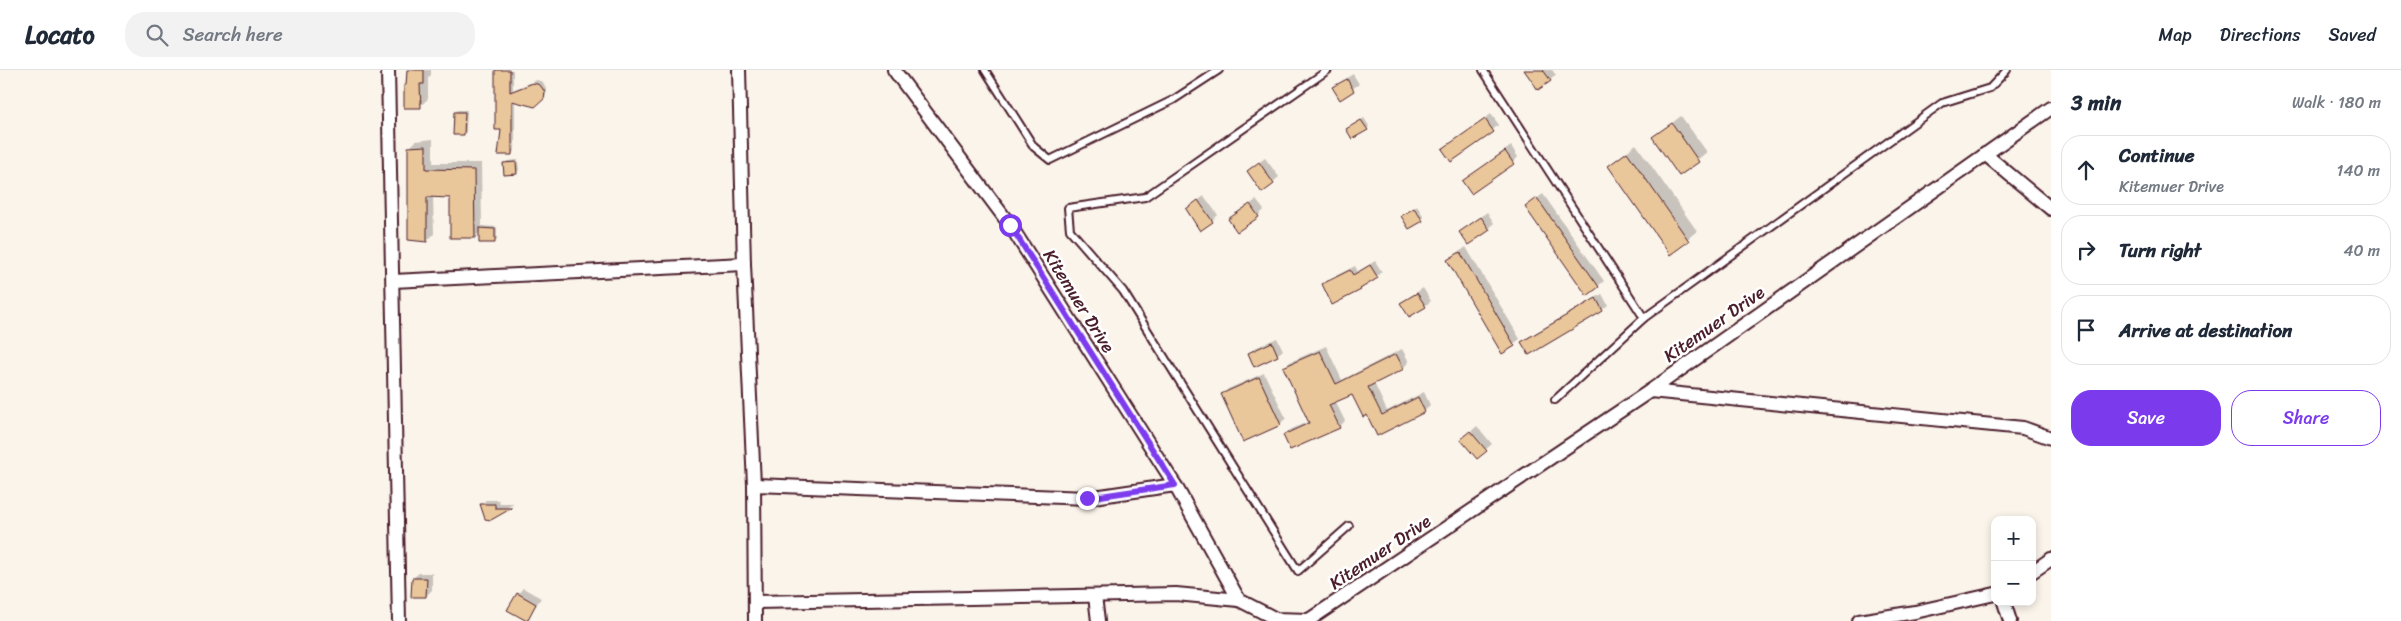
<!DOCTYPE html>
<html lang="en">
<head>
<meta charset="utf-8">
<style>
  body { margin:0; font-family:Sriracha,sans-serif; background:#f2f2f3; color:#1f2937 }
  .controls { position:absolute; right:15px; bottom:15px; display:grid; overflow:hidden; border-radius:10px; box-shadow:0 2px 8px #0003 }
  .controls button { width:45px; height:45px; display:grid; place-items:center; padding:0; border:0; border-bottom:1px solid #e0e1e3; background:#fff; color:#1f2937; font:25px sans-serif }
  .stop { position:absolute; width:15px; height:15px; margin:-11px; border:4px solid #7c3aed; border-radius:50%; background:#fff }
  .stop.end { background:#7c3aed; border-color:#fff; box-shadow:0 1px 5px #0008 }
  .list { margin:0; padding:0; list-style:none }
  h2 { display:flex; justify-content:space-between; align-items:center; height:65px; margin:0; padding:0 20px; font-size:21px }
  h2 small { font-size:16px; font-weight:400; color:#747a83 }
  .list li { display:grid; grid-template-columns:32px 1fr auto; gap:15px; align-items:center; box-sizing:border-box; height:70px; margin:0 10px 10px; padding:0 10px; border:1px solid #e0e1e3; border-radius:20px }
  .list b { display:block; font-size:19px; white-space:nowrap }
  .list p { margin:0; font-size:16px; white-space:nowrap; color:#747a83 }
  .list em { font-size:16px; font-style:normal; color:#747a83 }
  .actions { display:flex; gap:10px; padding:15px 20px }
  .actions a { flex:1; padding:11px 0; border:1px solid #7c3aed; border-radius:20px; text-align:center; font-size:18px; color:#7c3aed }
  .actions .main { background:#7c3aed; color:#fff }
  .icon { flex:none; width:28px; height:28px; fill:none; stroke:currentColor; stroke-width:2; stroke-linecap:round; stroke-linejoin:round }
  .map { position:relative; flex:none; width:2051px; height:551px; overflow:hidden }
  header { display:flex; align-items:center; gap:30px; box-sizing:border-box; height:70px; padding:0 25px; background:#fff; border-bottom:1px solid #e0e1e3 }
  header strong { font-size:24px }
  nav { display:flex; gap:28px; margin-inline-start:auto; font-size:18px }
  .search { width:350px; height:45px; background:#f2f2f3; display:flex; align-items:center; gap:12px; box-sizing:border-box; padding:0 18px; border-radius:20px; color:#747a83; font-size:19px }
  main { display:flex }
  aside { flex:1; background:#fff }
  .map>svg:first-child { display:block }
  .shadow { fill:#0003 }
  .building { fill:#eac69b; stroke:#4a1f2b }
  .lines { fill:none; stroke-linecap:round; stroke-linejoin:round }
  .service-casing { stroke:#4a1f2b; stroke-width:10 }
  .minor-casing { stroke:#4a1f2b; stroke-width:16 }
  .service { stroke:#fff; stroke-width:6 }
  .minor { stroke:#fff; stroke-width:12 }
  .route { stroke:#7c3aed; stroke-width:6 }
  .labels { text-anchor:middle; stroke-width:5; stroke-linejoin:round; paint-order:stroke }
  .street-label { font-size:18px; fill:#4a1f2b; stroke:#fff }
</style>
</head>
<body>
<header>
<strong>Locato</strong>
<div class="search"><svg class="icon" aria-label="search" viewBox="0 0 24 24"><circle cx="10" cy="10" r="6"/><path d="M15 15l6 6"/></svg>Search here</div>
<nav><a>Map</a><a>Directions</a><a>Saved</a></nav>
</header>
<main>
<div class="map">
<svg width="2051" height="551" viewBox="0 0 2051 551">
  <rect width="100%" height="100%" fill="#fbf4eb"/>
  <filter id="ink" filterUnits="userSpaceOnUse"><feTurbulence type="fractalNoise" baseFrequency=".02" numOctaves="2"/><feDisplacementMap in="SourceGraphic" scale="10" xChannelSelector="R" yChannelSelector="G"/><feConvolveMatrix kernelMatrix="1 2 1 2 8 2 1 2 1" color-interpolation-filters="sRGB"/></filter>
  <g filter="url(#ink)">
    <g class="shadow">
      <path d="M407 0H431V5L428 8V29L420 36 406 37Z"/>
      <path d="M497 0H513V20L537 10 543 12 547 21 545 28 535 35 515 30V80L512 84 502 59Z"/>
      <path d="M1526 0H1552L1556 5 1550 10Z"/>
      <path d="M1353 4 1359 14 1340 28 1334 17Z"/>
      <path d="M458 40H467L466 62 464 64 455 42Z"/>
      <path d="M1491 44 1499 55 1451 90 1444 79Z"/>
      <path d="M1681 46 1707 82 1679 104 1654 67Z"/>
      <path d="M1364 48 1369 56 1367 59 1350 57Z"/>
      <path d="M433 69V93H481L482 156 497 157V169L494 172 481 161 475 167 451 127 433 126 434 164 427 171 409 78 416 71Z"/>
      <path d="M1636 74 1697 161 1670 183 1609 96Z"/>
      <path d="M1511 76 1518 87 1513 93 1464 111Z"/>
      <path d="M1265 88 1279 107 1262 121 1248 101Z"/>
      <path d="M518 90 519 100 516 103 505 94 507 91Z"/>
      <path d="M1543 124 1604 211 1598 216 1526 137Z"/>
      <path d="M1204 126 1218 145 1212 151 1187 139Z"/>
      <path d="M1256 130 1264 140 1258 146 1230 149Z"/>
      <path d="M1417 136 1424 147 1422 150 1405 144Z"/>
      <path d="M1487 142 1494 153 1489 159 1461 162Z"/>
      <path d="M1466 177 1520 269 1502 282 1448 190Z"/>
      <path d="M1375 191 1382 202 1360 219 1323 215 1328 210 1355 196 1358 202Z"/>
      <path d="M1423 218 1431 231 1425 236 1401 233Z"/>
      <path d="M1602 224 1608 235 1602 240 1523 272 1528 267Z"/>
      <path d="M1277 268 1283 280 1277 285 1249 283 1255 278Z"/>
      <path d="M1326 276 1342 310 1402 279 1409 292 1403 298 1374 313 1387 341 1424 322 1430 335 1424 341 1378 364 1368 344 1352 323 1335 331 1345 351 1339 357 1284 365 1290 360 1309 351 1284 298 1290 292Z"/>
      <path d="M1264 303 1286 348 1280 354 1223 325 1228 319Z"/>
      <path d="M1477 356 1492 374 1477 387 1468 364Z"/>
      <path d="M486 430H499V433H515L490 448 481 434Z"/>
      <path d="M419 503H432V520L426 526 413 508Z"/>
      <path d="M523 518 541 528 526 550 518 524Z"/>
    </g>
    <g class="building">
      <path d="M407 0H424V14H420L421 38H404V15H406Z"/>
      <path d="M495 0H510V22L533 13 540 15 545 22 544 29 535 37 512 31V85H498L501 60H495Z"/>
      <path d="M1524 0H1543L1551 11 1538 20Z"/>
      <path d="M1347 9 1354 21 1340 30 1332 17Z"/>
      <path d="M454 42H465L464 65H453Z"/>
      <path d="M1485 49 1494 62 1451 92 1442 79Z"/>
      <path d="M1361 50 1368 60 1352 69 1346 59Z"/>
      <path d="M1672 53 1699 92 1679 106 1652 67Z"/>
      <path d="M426 76V99L474 100 475 168H450V128L427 127V172L408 170V77Z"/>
      <path d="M1505 81 1514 94 1471 124 1462 111Z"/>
      <path d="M1627 82 1689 171 1670 185 1608 96Z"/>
      <path d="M516 92 517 104 504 105 503 93Z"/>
      <path d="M1259 92 1274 114 1262 123 1247 101Z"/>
      <path d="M1537 128 1599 217 1587 226 1525 137Z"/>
      <path d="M1198 130 1213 152 1200 161 1186 139Z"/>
      <path d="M1250 134 1259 147 1237 162 1228 149Z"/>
      <path d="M1414 138 1423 151 1409 159 1401 146Z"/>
      <path d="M1481 147 1490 160 1468 175 1459 162Z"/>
      <path d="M479 158 495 159V173H479Z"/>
      <path d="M1460 182 1515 276 1502 284 1447 190Z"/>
      <path d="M1370 195 1378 208 1360 219 1361 220 1332 235 1322 214 1350 200 1353 205Z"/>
      <path d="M1417 223 1426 237 1409 247 1400 233Z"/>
      <path d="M1596 228 1603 241 1529 285 1521 272Z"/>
      <path d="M1272 272 1278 286 1254 297 1248 283Z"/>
      <path d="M1320 281 1336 314 1396 284 1404 299 1368 317 1382 345 1418 327 1425 342 1377 366 1367 345 1363 347 1352 325 1329 335 1340 358 1290 380 1283 365 1309 353 1283 297Z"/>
      <path d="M1259 307 1281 355 1243 372 1221 324Z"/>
      <path d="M1470 361 1487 381 1477 389 1460 369Z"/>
      <path d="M480 434H495V438H512L491 450 485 449Z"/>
      <path d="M412 508H427L426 527H411Z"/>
      <path d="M517 523 536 534 527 551 507 540Z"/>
    </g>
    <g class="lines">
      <defs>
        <g id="service">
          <path d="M985 0 1034 77 1050 90 1173 30 1219 0"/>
          <path d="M1328 0 1145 127 1068 138 1070 160 1123 221 1298 501 1349 456"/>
          <path d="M1483 0 1644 248"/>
          <path d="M1555 330 1644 248 1942 33 1990 18 2007 0"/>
        </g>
        <g id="minor">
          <path d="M388 0 399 551"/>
          <path d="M739 0 744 194 754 415 755 551"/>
          <path d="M894 0 1010 155 1175 415 1239 530 1276 549 1309 550 1650 321 2051 38"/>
          <path d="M1985 84 2051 139"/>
          <path d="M393 211 744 194"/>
          <path d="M1650 321 2023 358 2051 368"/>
          <path d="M754 415 1087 428 1175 415"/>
          <path d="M2032 502 2051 489"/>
          <path d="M1095 526 1098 551"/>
          <path d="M756 532 1176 524 1239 530"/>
          <path d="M2004 532 2010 551"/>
          <path d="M1859 551 1915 542 1995 524"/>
        </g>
      </defs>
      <use href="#service" class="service-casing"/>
      <use href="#minor" class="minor-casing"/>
      <use href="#service" class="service"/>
      <use href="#minor" class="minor"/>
    </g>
  </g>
  <g class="lines" filter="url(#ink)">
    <path class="route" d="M1010 155 1175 415 1087 428"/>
  </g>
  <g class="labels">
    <g class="street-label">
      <text transform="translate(1079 231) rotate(58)" y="6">Kitemuer Drive</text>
      <text transform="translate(1714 254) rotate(-35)" y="6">Kitemuer Drive</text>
      <text transform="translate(1380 482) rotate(-34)" y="6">Kitemuer Drive</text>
    </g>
  </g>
</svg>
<div class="controls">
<button>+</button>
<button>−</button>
</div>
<div class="stop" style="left:1010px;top:155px"></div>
<div class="stop end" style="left:1087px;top:428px"></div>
</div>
<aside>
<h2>3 min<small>Walk · 180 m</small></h2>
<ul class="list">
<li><svg class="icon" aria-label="ahead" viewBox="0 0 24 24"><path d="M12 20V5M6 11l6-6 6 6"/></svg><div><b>Continue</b><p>Kitemuer Drive</p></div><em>140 m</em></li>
<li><svg class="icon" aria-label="right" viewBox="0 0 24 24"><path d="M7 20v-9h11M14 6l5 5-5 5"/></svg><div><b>Turn right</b></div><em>40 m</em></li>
<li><svg class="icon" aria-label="arrive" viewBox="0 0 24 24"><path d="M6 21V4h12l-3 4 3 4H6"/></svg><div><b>Arrive at destination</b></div></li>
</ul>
<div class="actions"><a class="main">Save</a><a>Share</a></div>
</aside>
</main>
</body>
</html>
